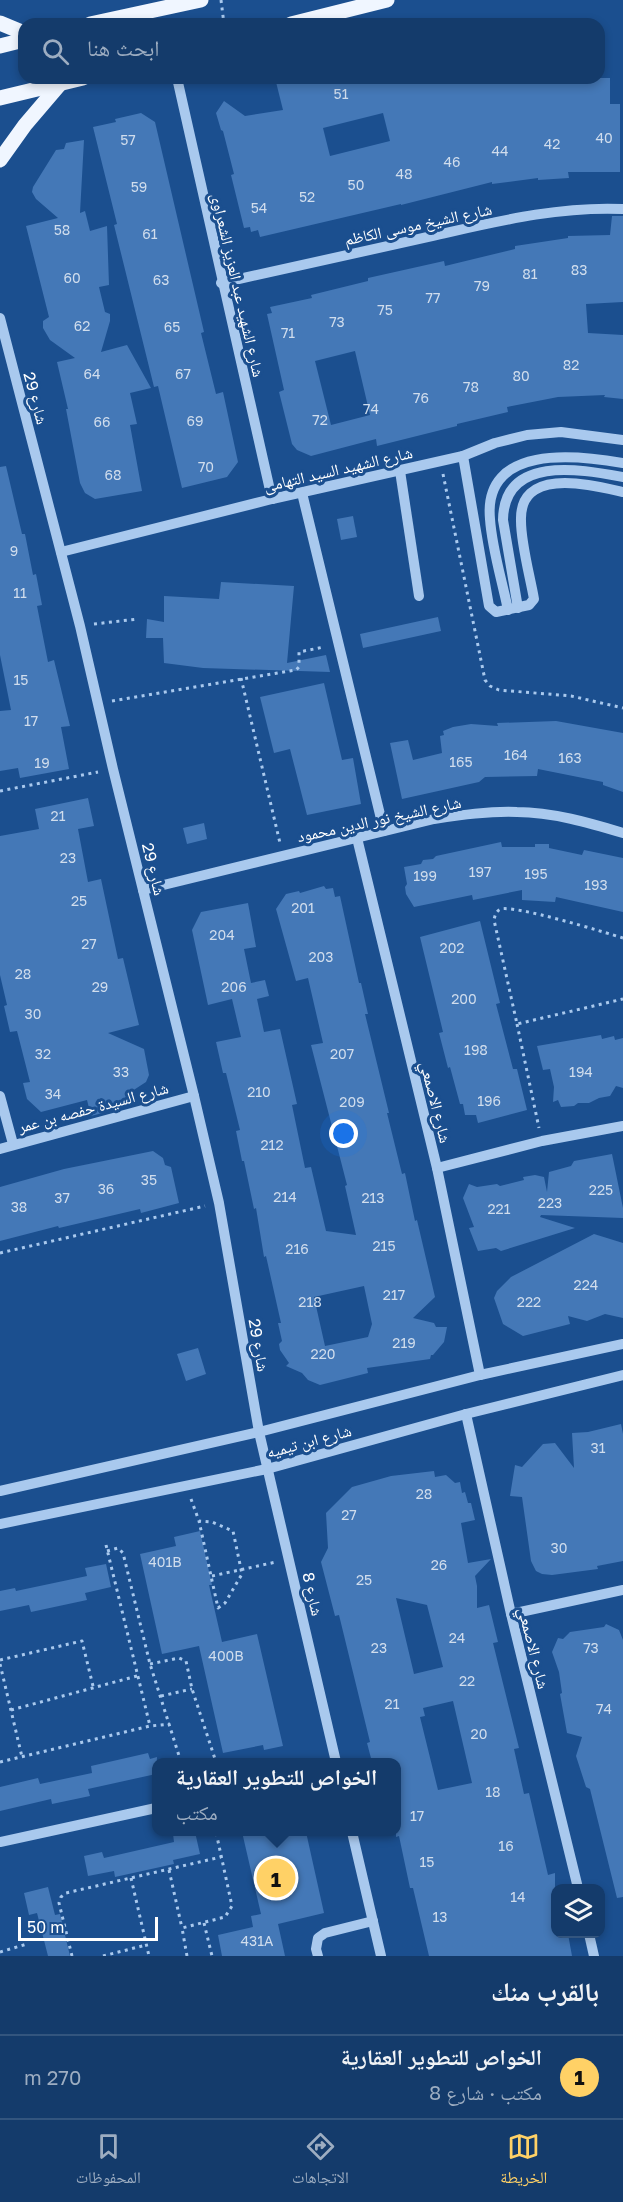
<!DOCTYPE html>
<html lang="ar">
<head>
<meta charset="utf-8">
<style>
  body { margin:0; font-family:"Golos Text","Noto Naskh Arabic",sans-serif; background:#214673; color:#f1f3f6; direction:rtl }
  .controls { position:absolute; right:18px; bottom:18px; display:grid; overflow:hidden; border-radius:12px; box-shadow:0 3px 9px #0003 }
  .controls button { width:54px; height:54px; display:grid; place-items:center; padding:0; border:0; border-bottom:2px solid #33557e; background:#143b6b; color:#f1f3f6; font:30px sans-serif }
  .scale { position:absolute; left:18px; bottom:15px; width:140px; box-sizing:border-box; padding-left:6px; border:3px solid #fff; border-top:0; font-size:16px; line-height:21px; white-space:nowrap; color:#fff; -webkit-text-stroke:4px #1b4f8f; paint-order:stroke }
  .you { position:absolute; left:344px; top:1134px; width:21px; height:21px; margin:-15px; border:4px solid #fff; border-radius:50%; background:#1a73e8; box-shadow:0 0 0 9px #1a73e833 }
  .badge { display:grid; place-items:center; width:39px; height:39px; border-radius:50%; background:#ffd166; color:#111; font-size:20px; font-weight:700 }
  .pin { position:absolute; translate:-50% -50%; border:3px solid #fff; box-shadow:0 2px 6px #0006 }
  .popup { position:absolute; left:152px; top:1758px; width:249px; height:78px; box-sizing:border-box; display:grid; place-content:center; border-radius:12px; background:#143b6b; filter:drop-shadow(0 2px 4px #0005); font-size:20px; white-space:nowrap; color:#9dadc1 }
  .popup b { font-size:22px; color:#f1f3f6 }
  .popup::after { content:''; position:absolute; left:50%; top:100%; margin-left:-12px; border:12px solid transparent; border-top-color:#143b6b }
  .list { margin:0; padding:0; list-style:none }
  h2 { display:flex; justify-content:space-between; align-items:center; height:78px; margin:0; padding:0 24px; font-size:26px }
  h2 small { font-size:20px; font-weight:400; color:#9dadc1 }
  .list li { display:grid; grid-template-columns:39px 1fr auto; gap:18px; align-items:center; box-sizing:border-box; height:84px; padding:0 24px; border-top:2px solid #33557e }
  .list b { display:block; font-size:22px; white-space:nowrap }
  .list p { margin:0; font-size:20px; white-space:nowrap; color:#9dadc1 }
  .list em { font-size:20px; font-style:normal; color:#9dadc1 }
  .icon { flex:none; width:33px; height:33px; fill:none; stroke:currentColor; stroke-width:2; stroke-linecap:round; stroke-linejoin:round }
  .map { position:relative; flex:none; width:623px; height:1956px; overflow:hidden; direction:ltr }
  .search { position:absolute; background:#143b6b; box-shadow:0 3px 9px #0003; left:18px; right:18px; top:18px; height:66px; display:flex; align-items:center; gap:15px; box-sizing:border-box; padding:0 21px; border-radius:18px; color:#9dadc1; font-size:22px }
  .sheet { height:162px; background:#143b6b }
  nav { display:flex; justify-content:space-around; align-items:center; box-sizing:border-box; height:84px; border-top:2px solid #33557e; background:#143b6b; font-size:16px; color:#9dadc1 }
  nav a { display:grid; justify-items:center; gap:3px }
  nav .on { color:#ffd166 }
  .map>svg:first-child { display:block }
  .building { fill:#4478b7; fill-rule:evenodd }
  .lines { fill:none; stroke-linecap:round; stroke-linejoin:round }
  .path { stroke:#a9c9ee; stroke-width:3; stroke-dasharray:3 4.5; stroke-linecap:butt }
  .minor { stroke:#a9c9ee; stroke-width:10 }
  .major { stroke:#f0f6ff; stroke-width:15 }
  .labels { text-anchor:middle; stroke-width:6; stroke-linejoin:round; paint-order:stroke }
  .number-label { font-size:14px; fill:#d0dded }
  .street-label { font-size:16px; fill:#fff; stroke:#1b4f8f }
</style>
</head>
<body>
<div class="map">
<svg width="623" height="1956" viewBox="0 0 623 1956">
  <rect width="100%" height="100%" fill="#1b4f8f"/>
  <g class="building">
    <path d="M275 78H610V104H620V172H568L569 178 538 180V178L492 184V182L401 205V204L260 237 258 230 251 232 250 227 244 228 231 175 234 174 223 131 221 130 216 113 224 101 245 116 283 110ZM383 113 390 141 330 156 323 128Z"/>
    <path d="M141 113 155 122 204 332 201 333 216 394 223 392 238 462 227 477 182 488 158 386 154 387 114 225 117 224 93 127 116 122 115 119Z"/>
    <path d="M84 140 80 213 85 211 90 231 107 226 109 285 99 287 105 312 110 314V321L101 352 127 345 151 388 130 393 137 424 130 425 142 491 95 499 85 493 80 483 66 409H68L57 362 75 358 50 340 43 328V321L49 317 26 226 58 218 36 199 32 192 33 187 56 150 64 149 66 143Z"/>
    <path d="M612 216H623V302L586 304 588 333 623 335V399L604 397 605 395 558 397 507 407 508 412 457 424V426L377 446 376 439 311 456 297 450 292 444 279 392 284 390 267 314 272 313 270 307 312 298 311 295 368 281V278L444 261 445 266 515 249V246L568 238V236L610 235ZM355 351 370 415 331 425 315 361Z"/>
    <path d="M6 466 22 534H25L33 575 36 574 42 605 37 606 48 662 54 660 70 726 61 727 69 769 20 778 18 768 0 771V711L11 710 0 655V467Z"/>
    <path d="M353 516 357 537 341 540 337 519Z"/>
    <path d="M221 582 294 586 287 663 326 655 330 672 203 668 164 663 163 638H146L147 619 164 622V596L219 599Z"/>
    <path d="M438 617 441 631 363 648 360 634Z"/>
    <path d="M324 683 342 760 353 758 361 804 307 815 290 749 274 753 260 697Z"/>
    <path d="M556 721 623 733V792L603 785V782L538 769 537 776 485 777 479 782 402 799 390 743 408 740 413 760 442 753 440 736 444 735 443 731 453 727 471 724 498 726 497 723Z"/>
    <path d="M88 798 94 826 78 829 88 882 101 879 118 959 123 958 139 1025 108 1033 144 1049 149 1075 146 1082 126 1095 129 1106 91 1116 87 1100 41 1112 27 1099 23 1083 30 1082 17 1031 10 1032 4 1006 7 1005 0 975V836L39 829 35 809Z"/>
    <path d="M204 823 207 839 187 844 183 828Z"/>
    <path d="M501 842 502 847H535V844H549V848L582 855 584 850 623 858V912L556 897 555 902 522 900V890L473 900 472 895 414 907 406 894 405 887 407 884 404 867 421 864 423 860 433 859 436 856Z"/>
    <path d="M324 886 326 889 333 888 335 897 340 896 359 983H361L368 1014H365L389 1113H387L402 1174 405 1173 415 1221 417 1220 435 1297 413 1318 434 1323 436 1327H447L444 1342 433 1355H431L430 1359 367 1368 368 1373 320 1385 308 1380 302 1373 286 1366 289 1363 280 1350 279 1344 282 1341 278 1323H281L266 1256 264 1257 256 1208 254 1209 244 1161H242L236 1131 240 1130 226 1073H223L216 1042 241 1037 232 999 208 1005 192 930 201 912 248 903 256 947 244 949 251 983 265 980 269 996 257 999 264 1032 280 1029 297 1104 292 1105 305 1168 311 1167 326 1231 356 1235 345 1186 347 1185 311 1045 323 1043 308 978 296 981 276 909 286 894 299 891 300 893ZM364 1286 372 1324 368 1337 325 1346 314 1297Z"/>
    <path d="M480 921 500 1003 496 1004 513 1069H517L527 1110 478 1123 476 1115H465L463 1104H460L450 1067 448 1068 439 1033 443 1032 420 937Z"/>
    <path d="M601 1035 602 1039 614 1036 615 1040 623 1038V1088L616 1086 610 1096 599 1098 589 1103H578L574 1106 561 1107 558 1100 553 1102 554 1087 550 1069 543 1070 537 1046Z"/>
    <path d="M153 1151 163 1158 165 1165 171 1167 179 1203 141 1213 140 1209 59 1228 58 1226 0 1241V1187L64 1169Z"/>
    <path d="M612 1154 623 1208V1218L541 1215 540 1217 575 1228 501 1251 496 1248 478 1251 469 1228 474 1227 463 1198 469 1184 477 1187 497 1184 500 1186 524 1180 523 1177 535 1175 544 1177 547 1192 549 1172 571 1166 574 1161Z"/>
    <path d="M594 1234 623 1243V1318L605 1314 587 1321 568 1316 570 1324 523 1336 503 1324 494 1298 497 1291 511 1277Z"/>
    <path d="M198 1348 206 1374 186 1381 177 1354Z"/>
    <path d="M621 1424 623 1434V1561L597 1566 598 1569 552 1575 542 1574 536 1571 531 1561 522 1497 510 1496 515 1465 522 1467 543 1444 555 1443 574 1468 572 1433 588 1432Z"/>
    <path d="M434 1471 435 1477 446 1475 455 1483 460 1482 462 1493 465 1492 468 1503H471L475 1520 461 1523 468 1563 491 1559 475 1576 477 1586V1608L489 1605 498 1642 493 1643 519 1748 514 1749 524 1794 529 1793 548 1875 555 1873V1934H568L572 1956H429L413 1888H410L399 1836 396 1837V1762H372L367 1743 370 1742 339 1615 335 1616 321 1562 328 1548 326 1513 352 1487 391 1476ZM396 1598 427 1605 443 1667 414 1674ZM453 1701 472 1783 438 1790 420 1717 425 1716 423 1708Z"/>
    <path d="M200 1531 212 1585H209L222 1642 257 1634 283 1746 264 1750 263 1745 223 1753 199 1646 162 1654 140 1554 176 1546 174 1537Z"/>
    <path d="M106 1564 111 1587 85 1593 87 1600 31 1612 29 1605 0 1611V1591L15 1588 16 1591 87 1576 85 1568Z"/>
    <path d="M606 1624 619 1630 623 1640V1897L617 1898 590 1789 586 1787 576 1756 582 1737 567 1733 560 1694 562 1693 559 1672 552 1652 558 1638 563 1639 570 1632 604 1627Z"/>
    <path d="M148 1753 150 1759 157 1757 156 1774 88 1789 90 1796 52 1804 51 1799 0 1811V1787L38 1778 40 1784 92 1773 91 1766Z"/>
    <path d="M185 1832H195L200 1854 173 1860 174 1864 115 1877 114 1871 88 1876 84 1856 102 1852 104 1858 174 1842 173 1834Z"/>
    <path d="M242 1832H306L324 1913 278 1924 285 1956H222L218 1935 253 1927 251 1916 261 1914Z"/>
    <path d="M48 1887 55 1915 60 1914 70 1956H48L37 1913 29 1915 24 1893Z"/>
  </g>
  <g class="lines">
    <g class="path">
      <path d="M221 0 224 24"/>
      <path d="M443 474 485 680 490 686 499 690 571 696 623 708"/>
      <path d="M94 624 138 619"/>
      <path d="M241 678 280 843"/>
      <path d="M112 701 296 670 299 667V652L324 647"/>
      <path d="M0 791 98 772"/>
      <path d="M623 938C604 932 515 905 501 909 496 911 495 915 494 920L517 1024 623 999"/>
      <path d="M517 1024 539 1128"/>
      <path d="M0 1253 205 1206"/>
      <path d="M191 1499 199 1521 212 1522 233 1531 242 1574 225 1603 218 1608 199 1521"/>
      <path d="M106 1545 150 1726"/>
      <path d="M107 1551 118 1548 123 1553 150 1664 181 1762"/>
      <path d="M212 1576 276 1562"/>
      <path d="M0 1660 82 1641 93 1686"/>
      <path d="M0 1664 22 1757"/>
      <path d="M150 1664 179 1658 186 1661 192 1689 216 1762"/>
      <path d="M161 1696 192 1689"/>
      <path d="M11 1710 137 1676"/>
      <path d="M0 1762 150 1726 170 1724"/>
      <path d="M169 1870 182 1928"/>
      <path d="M131 1878 149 1956"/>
      <path d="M204 1923 212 1956"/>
      <path d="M0 1952 27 1944"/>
      <path d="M72 1956 59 1903 61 1897 66 1893 221 1857"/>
      <path d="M103 1956 146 1945"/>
      <path d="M187 1956 182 1928 225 1917 232 1906 216 1832"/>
    </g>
    <g class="minor">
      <path d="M177 78 272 499"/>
      <path d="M221 283C292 267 362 252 432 236 495 222 558 206 623 209"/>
      <path d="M0 318 80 626 113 769 194 1096 219 1203 259 1432 336 1762"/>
      <path d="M463 456 489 606 496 612 529 605 534 599C530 576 521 544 521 521 519 466 591 485 623 492"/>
      <path d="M400 471 419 596"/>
      <path d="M302 493 384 831"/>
      <path d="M61 552 272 499 463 456 495 443 527 435 561 432 623 440"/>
      <path d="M518 608 503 520C504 455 579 469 623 477"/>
      <path d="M508 610C502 580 492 549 490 519 483 444 576 455 623 463"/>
      <path d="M357 838 437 1168 480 1375"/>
      <path d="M143 890 434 819C461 815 489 811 517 812 552 812 590 823 623 833"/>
      <path d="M0 1096 13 1144"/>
      <path d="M0 1149 194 1096"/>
      <path d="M437 1168 542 1141 623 1126"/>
      <path d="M466 1414 511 1614 578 1888"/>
      <path d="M0 1491 259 1432 480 1375 623 1344"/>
      <path d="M0 1524 267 1469 466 1414 623 1375"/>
      <path d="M511 1614 623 1590"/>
      <path d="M352 1832 381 1956"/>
      <path d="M0 1842 156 1808"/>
      <path d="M589 1934 594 1956"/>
      <path d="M318 1956 316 1949 318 1938 325 1933 373 1921"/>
    </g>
    <g class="major">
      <path d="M0 23 24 33"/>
      <path d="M90 24 201 0"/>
      <path d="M291 24 387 0"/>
      <path d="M0 46 24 40"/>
      <path d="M0 98 83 78"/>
      <path d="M0 160 25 125 60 84"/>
    </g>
  </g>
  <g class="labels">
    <g class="number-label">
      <text x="341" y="99">51</text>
      <text x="604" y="143">40</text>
      <text x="128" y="145">57</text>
      <text x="552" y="149">42</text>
      <text x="500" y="156">44</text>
      <text x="452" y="167">46</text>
      <text x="404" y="179">48</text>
      <text x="356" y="190">50</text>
      <text x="139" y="192">59</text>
      <text x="307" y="202">52</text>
      <text x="259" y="213">54</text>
      <text x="62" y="235">58</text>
      <text x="150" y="239">61</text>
      <text x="579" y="275">83</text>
      <text x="530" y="279">81</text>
      <text x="72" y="283">60</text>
      <text x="161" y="285">63</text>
      <text x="482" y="291">79</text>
      <text x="433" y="303">77</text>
      <text x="385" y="315">75</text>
      <text x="337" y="327">73</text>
      <text x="82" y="331">62</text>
      <text x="172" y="332">65</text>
      <text x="288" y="338">71</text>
      <text x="571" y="370">82</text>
      <text x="92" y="379">64</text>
      <text x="183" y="379">67</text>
      <text x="521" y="381">80</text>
      <text x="471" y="392">78</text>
      <text x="421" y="403">76</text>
      <text x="371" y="414">74</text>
      <text x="320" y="425">72</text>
      <text x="195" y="426">69</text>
      <text x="102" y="427">66</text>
      <text x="206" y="472">70</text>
      <text x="113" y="480">68</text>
      <text x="14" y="556">9</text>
      <text x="20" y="598">11</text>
      <text x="21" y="685">15</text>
      <text x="31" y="726">17</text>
      <text x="516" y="760">164</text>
      <text x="570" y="763">163</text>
      <text x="461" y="767">165</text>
      <text x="42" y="768">19</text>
      <text x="58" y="821">21</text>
      <text x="68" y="863">23</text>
      <text x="480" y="877">197</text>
      <text x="536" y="879">195</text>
      <text x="425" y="881">199</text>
      <text x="596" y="890">193</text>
      <text x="79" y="906">25</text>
      <text x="303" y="913">201</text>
      <text x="222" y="940">204</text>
      <text x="89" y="949">27</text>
      <text x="452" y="953">202</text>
      <text x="321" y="962">203</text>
      <text x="23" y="979">28</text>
      <text x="100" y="992">29</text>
      <text x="234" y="992">206</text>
      <text x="464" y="1004">200</text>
      <text x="33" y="1019">30</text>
      <text x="476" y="1055">198</text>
      <text x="43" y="1059">32</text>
      <text x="342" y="1059">207</text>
      <text x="121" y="1077">33</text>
      <text x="581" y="1077">194</text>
      <text x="259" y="1097">210</text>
      <text x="53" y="1099">34</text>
      <text x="489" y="1106">196</text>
      <text x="352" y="1107">209</text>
      <text x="272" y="1150">212</text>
      <text x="149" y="1185">35</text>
      <text x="106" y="1194">36</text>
      <text x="601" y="1195">225</text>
      <text x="285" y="1202">214</text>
      <text x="62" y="1203">37</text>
      <text x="373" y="1203">213</text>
      <text x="550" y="1208">223</text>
      <text x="19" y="1212">38</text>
      <text x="499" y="1214">221</text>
      <text x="384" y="1251">215</text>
      <text x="297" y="1254">216</text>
      <text x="586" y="1290">224</text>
      <text x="394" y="1300">217</text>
      <text x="310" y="1307">218</text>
      <text x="529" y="1307">222</text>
      <text x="404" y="1348">219</text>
      <text x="323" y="1359">220</text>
      <text x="598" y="1453">31</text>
      <text x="424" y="1499">28</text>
      <text x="349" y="1520">27</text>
      <text x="559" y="1553">30</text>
      <text x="165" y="1567">401B</text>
      <text x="439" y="1570">26</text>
      <text x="364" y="1585">25</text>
      <text x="457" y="1643">24</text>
      <text x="379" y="1653">23</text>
      <text x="591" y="1653">73</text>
      <text x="226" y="1661">400B</text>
      <text x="467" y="1686">22</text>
      <text x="392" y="1709">21</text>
      <text x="604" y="1714">74</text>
      <text x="479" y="1739">20</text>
      <text x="493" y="1797">18</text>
      <text x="417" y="1821">17</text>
      <text x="506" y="1851">16</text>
      <text x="427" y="1867">15</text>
      <text x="518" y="1902">14</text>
      <text x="440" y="1922">13</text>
      <text x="257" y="1946">431A</text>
    </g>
    <g class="street-label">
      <text transform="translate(418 224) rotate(-12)" y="6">شارع الشيخ موسى الكاظم</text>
      <text transform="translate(238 285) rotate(77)" y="6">شارع الشهيد عبد العزيز الشعراوى</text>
      <text transform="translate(36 398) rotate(75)" y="6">شارع 29</text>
      <text transform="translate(338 469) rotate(-13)" y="6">شارع الشهيد السيد التهامى</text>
      <text transform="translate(379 819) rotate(-12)" y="6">شارع الشيخ نور الدين محمود</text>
      <text transform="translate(154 869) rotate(76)" y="6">شارع 29</text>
      <text transform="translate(436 1102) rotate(76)" y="6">شارع الاصمعي</text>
      <text transform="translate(93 1107) rotate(-15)" y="6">شارع السيدة حفصه بن عمر</text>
      <text transform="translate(259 1345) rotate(80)" y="6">شارع 29</text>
      <text transform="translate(309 1441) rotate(-15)" y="6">شارع ابن تيميه</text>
      <text transform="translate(313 1594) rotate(77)" y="6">شارع 8</text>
      <text transform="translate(534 1648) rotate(76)" y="6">شارع الاصمعي</text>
    </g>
  </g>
</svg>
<div class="controls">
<button><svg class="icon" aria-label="layers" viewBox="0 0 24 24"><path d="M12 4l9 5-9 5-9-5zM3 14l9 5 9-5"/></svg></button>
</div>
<div class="scale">50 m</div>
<div class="you"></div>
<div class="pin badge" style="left:276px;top:1878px">1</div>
<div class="popup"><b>الخواص للتطوير العقارية</b>مكتب</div>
<div class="search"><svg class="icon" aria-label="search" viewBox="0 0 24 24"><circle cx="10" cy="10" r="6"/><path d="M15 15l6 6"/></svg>ابحث هنا</div>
</div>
<section class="sheet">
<h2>بالقرب منك<small></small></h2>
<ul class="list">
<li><span class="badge">1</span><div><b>الخواص للتطوير العقارية</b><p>مكتب · شارع 8</p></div><em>270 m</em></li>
</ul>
</section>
<nav>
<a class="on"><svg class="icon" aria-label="map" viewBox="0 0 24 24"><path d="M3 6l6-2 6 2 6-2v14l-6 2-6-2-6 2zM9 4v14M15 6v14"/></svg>الخريطة</a>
<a><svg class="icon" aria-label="directions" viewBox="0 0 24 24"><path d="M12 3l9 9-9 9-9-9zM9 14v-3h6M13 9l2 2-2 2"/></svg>الاتجاهات</a>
<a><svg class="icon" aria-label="saved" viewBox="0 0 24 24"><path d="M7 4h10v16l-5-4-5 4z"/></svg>المحفوظات</a>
</nav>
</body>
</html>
